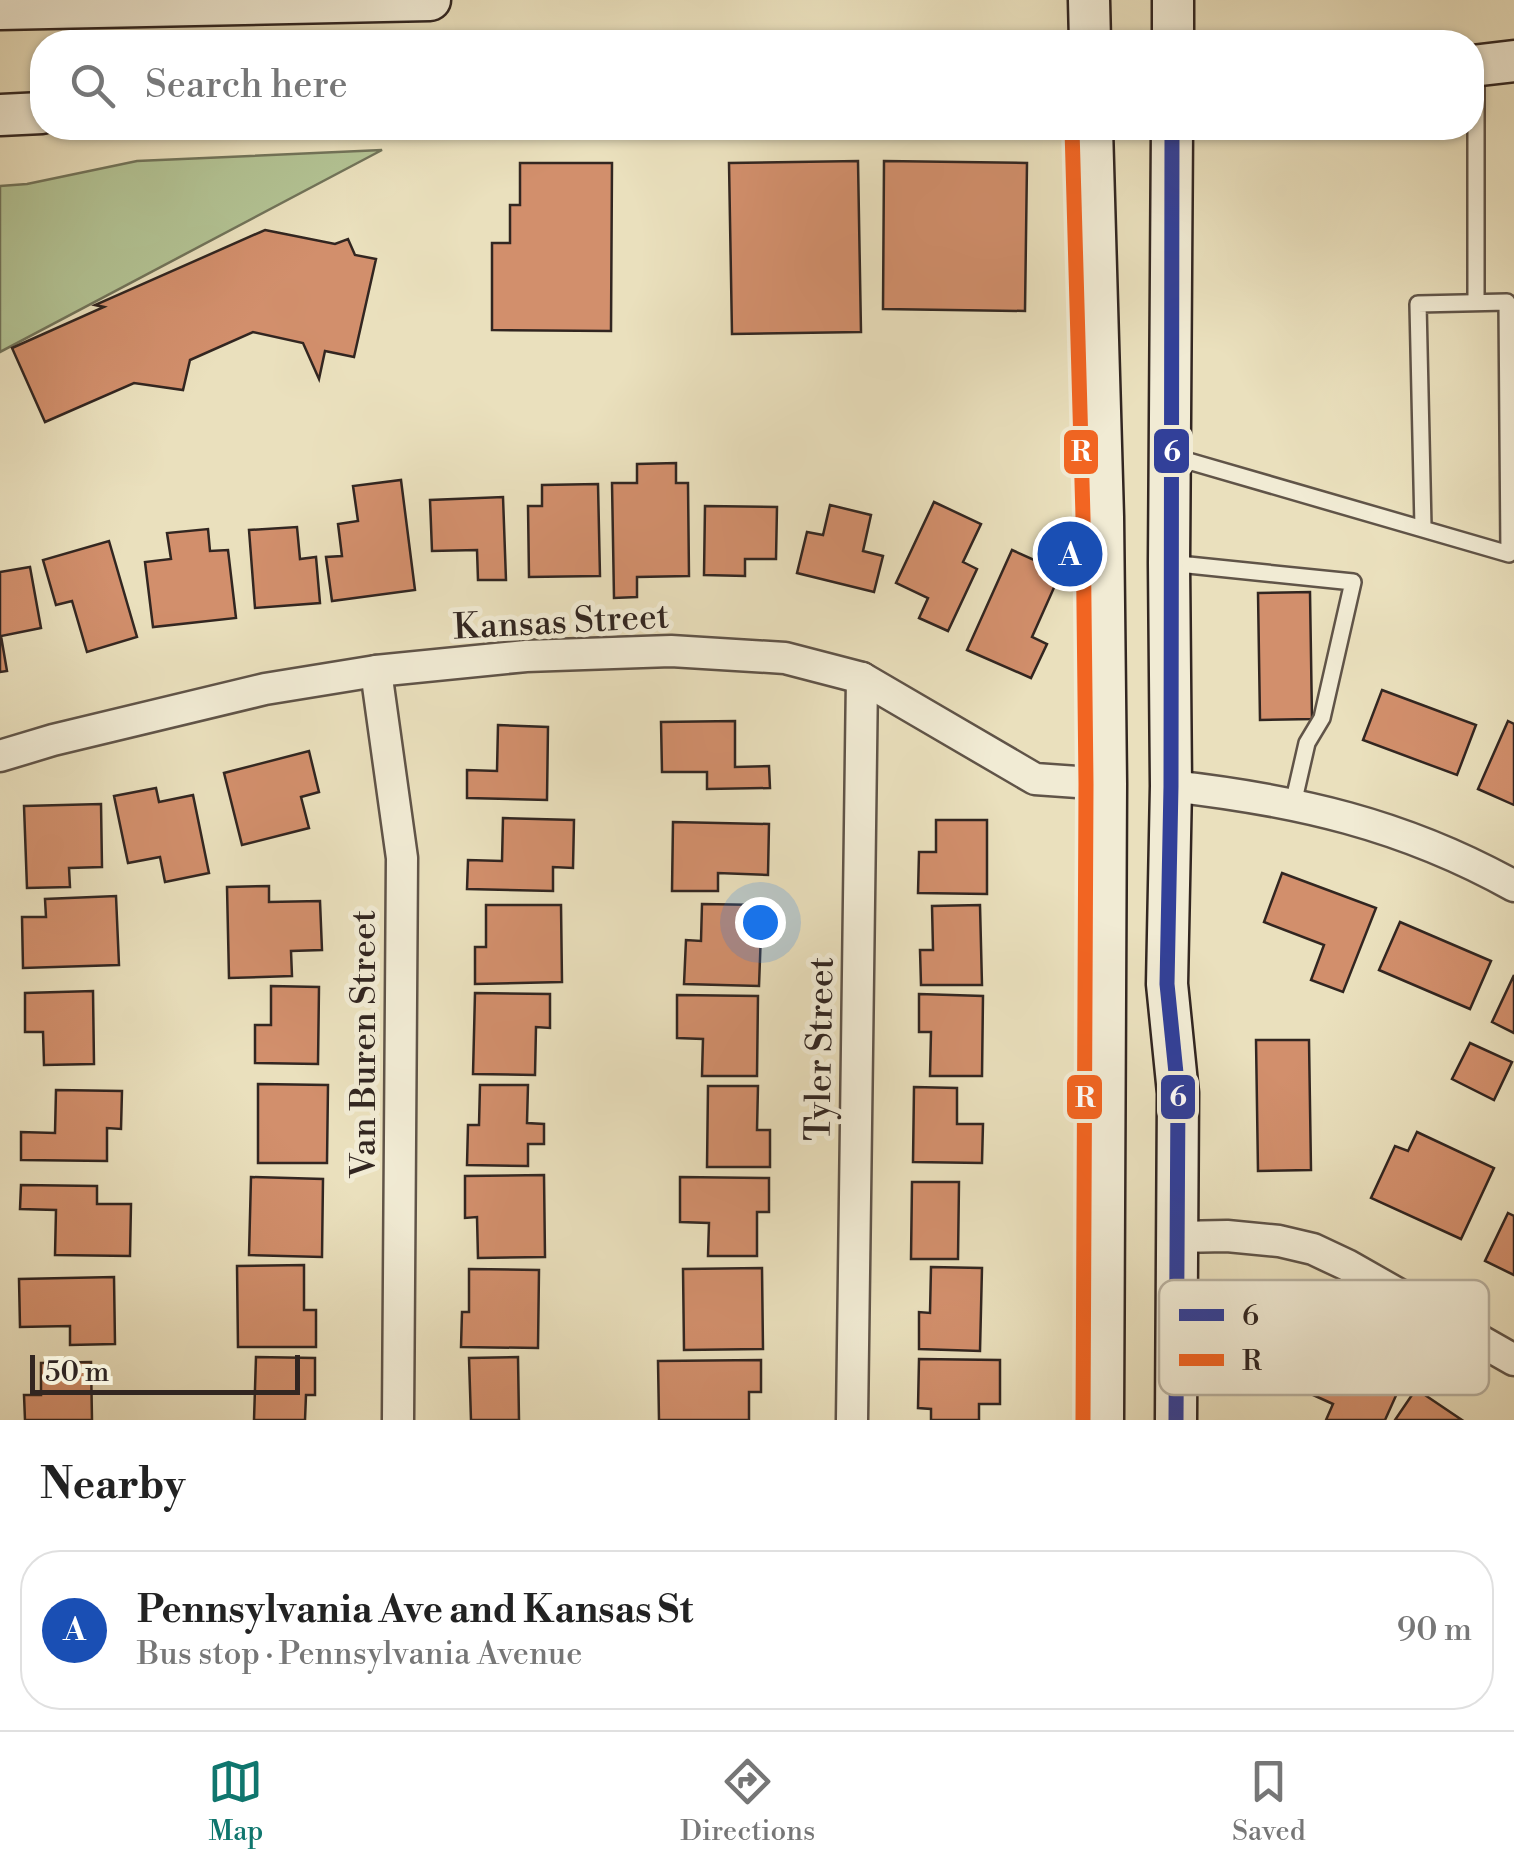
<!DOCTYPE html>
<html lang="en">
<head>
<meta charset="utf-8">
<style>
  body { margin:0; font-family:"Libre Bodoni",serif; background:#f6f6f6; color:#222 }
  .scale { position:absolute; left:30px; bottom:25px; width:270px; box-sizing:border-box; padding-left:10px; border:5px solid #322621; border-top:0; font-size:28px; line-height:35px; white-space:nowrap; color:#322621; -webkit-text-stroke:8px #f1ebd4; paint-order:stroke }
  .you { position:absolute; left:760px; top:922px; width:35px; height:35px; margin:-25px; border:8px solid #fff; border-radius:50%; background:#1a73e8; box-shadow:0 0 0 15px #1a73e833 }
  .badge { display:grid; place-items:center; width:65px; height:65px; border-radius:50%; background:#0f766e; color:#fff; font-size:32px; font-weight:700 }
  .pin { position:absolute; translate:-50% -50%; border:5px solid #fff; box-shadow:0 2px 10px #0006 }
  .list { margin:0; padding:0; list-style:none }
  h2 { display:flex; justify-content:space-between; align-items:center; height:130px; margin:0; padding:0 40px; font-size:42px }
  h2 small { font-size:32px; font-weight:400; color:#767676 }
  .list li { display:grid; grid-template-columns:65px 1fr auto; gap:30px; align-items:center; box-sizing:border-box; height:160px; margin:0 20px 20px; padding:0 20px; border:2px solid #e0e0e0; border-radius:40px }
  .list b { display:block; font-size:38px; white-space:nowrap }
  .list p { margin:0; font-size:32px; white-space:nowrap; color:#767676 }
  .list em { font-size:32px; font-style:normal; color:#767676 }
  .icon { flex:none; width:55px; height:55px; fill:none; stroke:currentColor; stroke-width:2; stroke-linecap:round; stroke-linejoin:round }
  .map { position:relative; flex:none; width:1514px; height:1420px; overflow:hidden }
  .search { position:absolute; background:#fff; box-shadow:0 2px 8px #0004; left:30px; right:30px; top:30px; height:110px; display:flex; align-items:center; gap:25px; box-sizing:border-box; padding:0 35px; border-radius:40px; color:#767676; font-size:38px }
  .sheet { height:310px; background:#fff }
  nav { display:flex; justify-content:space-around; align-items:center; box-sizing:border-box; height:140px; border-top:2px solid #e0e0e0; background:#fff; font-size:28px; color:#767676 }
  nav a { display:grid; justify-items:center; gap:5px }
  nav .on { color:#0f766e }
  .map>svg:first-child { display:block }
  .green { fill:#b3c394; stroke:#72745a; stroke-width:2.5 }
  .building { fill:#d28f6c; stroke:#322621; stroke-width:2.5 }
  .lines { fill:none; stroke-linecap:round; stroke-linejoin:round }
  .service-casing { stroke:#605448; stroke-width:20 }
  .minor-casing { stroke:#605448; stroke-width:35 }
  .secondary-casing { stroke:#322621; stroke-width:45 }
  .service { stroke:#f1ebd4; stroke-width:15 }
  .minor { stroke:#f1ebd4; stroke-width:30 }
  .secondary { stroke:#f1ebd4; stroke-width:40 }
  .bus-1-casing { stroke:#f1ebd4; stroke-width:22 }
  .bus-2-casing { stroke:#f1ebd4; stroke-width:22 }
  .bus-1 { stroke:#324099; stroke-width:15 }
  .bus-2 { stroke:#f26522; stroke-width:15 }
  .labels { text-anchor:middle; stroke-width:10; stroke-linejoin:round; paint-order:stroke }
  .street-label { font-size:35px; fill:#322621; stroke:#f1ebd4 }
  .key { fill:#f1ebd4; stroke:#b8b09e; stroke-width:2.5 }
  .key-label { font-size:28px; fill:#322621 }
  .line-badge { stroke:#f1ebd4; stroke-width:4 }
  .badge-label { font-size:28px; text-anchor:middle; font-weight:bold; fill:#fff }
</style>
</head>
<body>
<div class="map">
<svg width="1514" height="1420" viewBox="0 0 1514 1420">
  <rect width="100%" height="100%" fill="#eae0bd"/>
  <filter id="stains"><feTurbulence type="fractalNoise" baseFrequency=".002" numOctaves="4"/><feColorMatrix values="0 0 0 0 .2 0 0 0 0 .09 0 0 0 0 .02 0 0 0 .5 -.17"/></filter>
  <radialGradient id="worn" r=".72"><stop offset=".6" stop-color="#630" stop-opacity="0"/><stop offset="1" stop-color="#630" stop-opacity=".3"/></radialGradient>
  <path class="green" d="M382 150 0 352V186L27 184 137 161Z"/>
  <g class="building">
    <path d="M858 161 861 332 732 334 729 163Z"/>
    <path d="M884 161 1027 163 1025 311 883 309Z"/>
    <path d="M520 163H612L611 331 492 330V243H510V205H520Z"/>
    <path d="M265 230 335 244 348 239 355 255 376 259 354 357 325 351 319 379 303 343 253 332 190 360 183 390 134 383 45 422 12 348 104 307 95 305Z"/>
    <path d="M676 463V483H688L689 576 637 577V597L614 598 612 483H637V464Z"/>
    <path d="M401 480 415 590 332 601 326 557 342 556 338 524 358 521 353 486Z"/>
    <path d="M598 484 600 576 529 577 528 506H542V485Z"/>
    <path d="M503 497 506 580H478L477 550 432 551 430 500Z"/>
    <path d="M934 502 981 524 963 562 977 569 948 631 919 618 928 598 896 583Z"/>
    <path d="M830 505 871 515 863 551 883 556 874 592 797 573 807 532 823 535Z"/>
    <path d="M705 506 777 507 776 559H745V576L704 575Z"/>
    <path d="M297 527 300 559 316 557 320 603 255 608 249 530Z"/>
    <path d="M208 529 210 551 228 550 236 618 153 627 145 562 171 559 167 533Z"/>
    <path d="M109 541 137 637 87 652 72 601 56 605 43 560Z"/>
    <path d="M1012 550 1061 572 1032 637 1047 644 1031 678 967 650Z"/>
    <path d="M30 567 41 628 1 636 7 671 0 672V572Z"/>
    <path d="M1310 592 1312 719 1260 720 1258 593Z"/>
    <path d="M1382 690 1476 725 1457 775 1363 740Z"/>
    <path d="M735 721V767L769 766 770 788 707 789V772H662L661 722Z"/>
    <path d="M1508 721 1514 724V805L1478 789Z"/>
    <path d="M498 725 548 727 547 800 467 798V770L497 771Z"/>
    <path d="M309 751 319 792 301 797 309 828 242 845 224 773Z"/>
    <path d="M156 788 159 802 193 795 209 873 165 882 160 857 128 863 114 796Z"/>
    <path d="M101 804 102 867 69 868 70 887 27 888 24 806Z"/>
    <path d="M503 818 574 820 573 868 553 867V891L467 889 468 860 502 861Z"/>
    <path d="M936 820H987V894L918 893 919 852H936Z"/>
    <path d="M673 822 769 824 768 875 718 873V891H672Z"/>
    <path d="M1282 873 1376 908 1343 992 1311 980 1324 945 1264 922Z"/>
    <path d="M269 886V902L320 901 322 950 291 951 292 976 229 978 227 887Z"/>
    <path d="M116 896 119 965 23 968 22 917H46L45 899Z"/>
    <path d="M702 904 762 905 759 986 684 984 686 940 701 941Z"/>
    <path d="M486 905H561L562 982 475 984V947H486Z"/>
    <path d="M980 905 982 985H921L920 950H933L932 906Z"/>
    <path d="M1400 922 1491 961 1470 1009 1379 970Z"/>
    <path d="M1514 975V1033L1492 1022Z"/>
    <path d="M271 986 319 987 318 1064 255 1063V1025H271Z"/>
    <path d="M93 991 94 1064 44 1065 43 1032H25V993Z"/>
    <path d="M475 993 550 994V1028L536 1027 535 1075 473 1074Z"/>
    <path d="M919 994 983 996 982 1076H930L931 1032H919Z"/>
    <path d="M677 995 758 996 757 1076H702L703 1039 677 1038Z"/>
    <path d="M1256 1040H1309L1311 1170 1258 1171Z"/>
    <path d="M1470 1043 1512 1062 1494 1100 1452 1079Z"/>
    <path d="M258 1084 328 1085 327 1163H258Z"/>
    <path d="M480 1085H528L527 1123 544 1124V1144H528V1166L467 1165 468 1125H479Z"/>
    <path d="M708 1086H758L757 1130H770V1167H707Z"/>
    <path d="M914 1087 957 1088V1124H983L982 1163 913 1162Z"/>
    <path d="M56 1090 122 1091 121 1129 107 1128V1161L21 1160V1132L55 1133Z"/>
    <path d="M1417 1132 1494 1168 1461 1239 1371 1198 1395 1146 1408 1151Z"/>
    <path d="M544 1175 545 1257 478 1258 477 1217 465 1218V1176Z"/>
    <path d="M251 1177 323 1179 322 1257 249 1255Z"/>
    <path d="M680 1177 769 1178V1212H757V1256H708L709 1223 680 1222Z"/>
    <path d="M912 1182H959L958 1259H911Z"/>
    <path d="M21 1185 97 1186V1204H131L130 1256 55 1255 56 1210 20 1209Z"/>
    <path d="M1508 1213 1514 1216V1275L1485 1261Z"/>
    <path d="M304 1265V1310H316V1347H238L237 1266Z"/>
    <path d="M931 1267 982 1268 980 1351 919 1349V1312L930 1313Z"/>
    <path d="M762 1268 763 1349 684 1350 683 1269Z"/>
    <path d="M469 1269 539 1270 538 1348 461 1347 462 1312H469Z"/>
    <path d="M114 1277 115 1344 70 1345V1326L20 1327 19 1279Z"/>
    <path d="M1311 1339 1403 1380 1385 1420H1326L1333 1404 1291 1385Z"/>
    <path d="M256 1357 315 1358V1395H306L305 1420H254Z"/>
    <path d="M518 1357 519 1420H471L469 1358Z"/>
    <path d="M919 1359 1000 1360V1404H979V1420H931V1409L918 1408Z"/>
    <path d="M761 1360V1392H749V1420H659L658 1361Z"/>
    <path d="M91 1362 92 1420H25L24 1395H41V1363Z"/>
    <path d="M1416 1389 1462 1420H1395Z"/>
  </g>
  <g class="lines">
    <defs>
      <g id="service">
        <path d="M1476 66V302"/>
        <path d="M1171 456 1509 554 1507 302 1418 304 1423 527"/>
        <path d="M1169 563 1353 582 1322 718 1307 743 1293 804"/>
      </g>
      <g id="minor">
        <path d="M376 671 402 858 398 1420"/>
        <path d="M0 756 53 740 265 689 376 671 526 656 671 651 785 658 862 678 1035 779 1106 784"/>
        <path d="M1171 786C1295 800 1403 824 1514 886"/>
        <path d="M1176 1237 1227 1236 1279 1241 1313 1249 1347 1265 1514 1360"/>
        <path d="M852 1420 862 678"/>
      </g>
      <g id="secondary">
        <path d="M1089 0 1090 42"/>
        <path d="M0 9 430 0"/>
        <path d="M1173 42V0"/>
        <path d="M1472 66 1514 61"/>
        <path d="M0 115 42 113"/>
        <path d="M1092 128 1103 517 1106 784 1103 1420"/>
        <path d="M1172 128 1169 563 1171 786 1167 984 1178 1093 1176 1420"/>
      </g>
    </defs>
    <use href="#service" class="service-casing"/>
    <use href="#minor" class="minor-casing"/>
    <use href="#secondary" class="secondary-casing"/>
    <use href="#service" class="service"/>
    <use href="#minor" class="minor"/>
    <use href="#secondary" class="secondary"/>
    <defs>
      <path id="bus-1" d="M1172 128 1171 786 1167 984 1178 1093 1176 1420"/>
      <path id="bus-2" d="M1072 129 1083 517 1086 784 1083 1420"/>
    </defs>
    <use href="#bus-1" class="bus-1-casing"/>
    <use href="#bus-2" class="bus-2-casing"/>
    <use href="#bus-1" class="bus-1"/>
    <use href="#bus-2" class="bus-2"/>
  </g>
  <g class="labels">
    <g class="street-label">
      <text transform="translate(561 621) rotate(-3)" y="12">Kansas Street</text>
      <text transform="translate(363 1044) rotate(-90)" y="12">Van Buren Street</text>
      <text transform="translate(819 1049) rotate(-89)" y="12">Tyler Street</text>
    </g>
  </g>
  <rect x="1159" y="1280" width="330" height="115" rx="15" class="key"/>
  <rect x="1179" y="1309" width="45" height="12" fill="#324099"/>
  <rect x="1179" y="1354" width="45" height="12" fill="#f26522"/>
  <g class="key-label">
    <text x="1242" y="1325">6</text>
    <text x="1242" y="1370">R</text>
  </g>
  <g class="line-badge">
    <rect x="1152" y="427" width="39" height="48" rx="10" fill="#324099"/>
    <rect x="1062" y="428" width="38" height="48" rx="10" fill="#f26522"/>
    <rect x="1159" y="1073" width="38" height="48" rx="10" fill="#324099"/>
    <rect x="1065" y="1073" width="39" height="48" rx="10" fill="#f26522"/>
  </g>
  <g class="badge-label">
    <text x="1172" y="461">6</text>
    <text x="1081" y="461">R</text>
    <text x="1178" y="1106">6</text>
    <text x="1085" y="1107">R</text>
  </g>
  <rect width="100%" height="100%" filter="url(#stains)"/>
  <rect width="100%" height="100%" fill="url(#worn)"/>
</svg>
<div class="scale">50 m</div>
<div class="you"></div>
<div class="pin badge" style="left:1070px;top:554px;background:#1a4fb4">A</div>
<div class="search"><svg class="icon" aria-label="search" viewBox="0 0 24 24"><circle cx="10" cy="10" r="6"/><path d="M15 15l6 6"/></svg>Search here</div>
</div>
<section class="sheet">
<h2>Nearby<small></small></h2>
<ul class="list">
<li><span class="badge" style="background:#1a4fb4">A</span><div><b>Pennsylvania Ave and Kansas St</b><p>Bus stop · Pennsylvania Avenue</p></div><em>90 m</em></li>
</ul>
</section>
<nav>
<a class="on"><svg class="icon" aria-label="map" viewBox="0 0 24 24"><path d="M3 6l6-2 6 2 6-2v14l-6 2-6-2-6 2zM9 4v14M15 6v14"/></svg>Map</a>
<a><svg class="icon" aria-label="directions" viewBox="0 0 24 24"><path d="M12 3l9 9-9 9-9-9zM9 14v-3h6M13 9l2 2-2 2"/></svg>Directions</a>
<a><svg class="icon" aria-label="saved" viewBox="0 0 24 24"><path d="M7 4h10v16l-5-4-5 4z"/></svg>Saved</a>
</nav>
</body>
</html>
